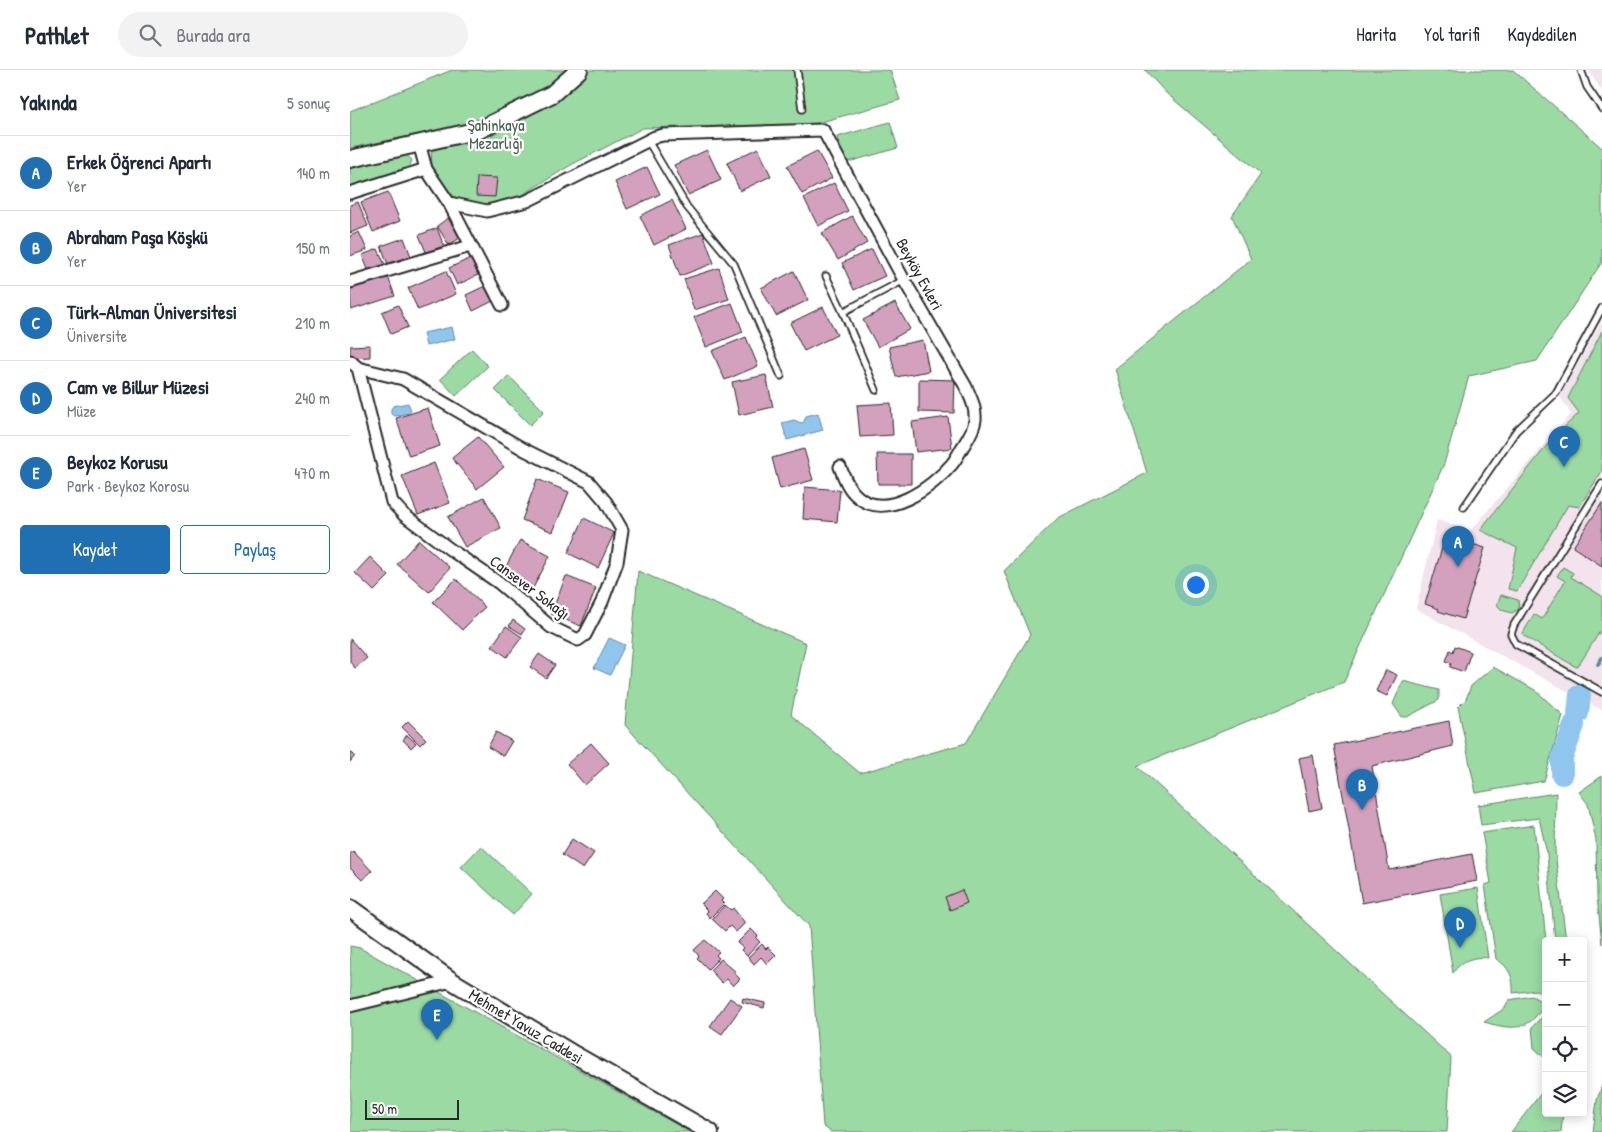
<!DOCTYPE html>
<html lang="tr">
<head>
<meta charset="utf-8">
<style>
  body { margin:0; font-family:"Patrick Hand",sans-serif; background:#f2f2f3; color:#1f2937 }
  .controls { position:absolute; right:15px; bottom:15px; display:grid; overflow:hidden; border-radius:5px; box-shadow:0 2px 12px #0003 }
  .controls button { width:45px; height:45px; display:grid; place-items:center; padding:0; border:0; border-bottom:1px solid #e0e1e3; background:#fff; color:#1f2937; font:25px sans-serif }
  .scale { position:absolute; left:15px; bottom:12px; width:94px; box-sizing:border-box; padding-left:5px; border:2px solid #2b2b2b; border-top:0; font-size:14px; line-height:18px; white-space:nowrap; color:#2b2b2b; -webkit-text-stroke:4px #fff; paint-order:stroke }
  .you { position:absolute; left:845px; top:514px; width:18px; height:18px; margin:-12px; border:4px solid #fff; border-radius:50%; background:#1a73e8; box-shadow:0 0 0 8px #1a73e833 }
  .badge { display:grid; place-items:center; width:32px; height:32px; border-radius:50%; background:#1f6fb2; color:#fff; font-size:16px; font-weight:700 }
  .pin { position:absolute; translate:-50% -41px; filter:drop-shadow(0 1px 2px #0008) }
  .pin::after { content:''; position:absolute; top:26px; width:18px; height:15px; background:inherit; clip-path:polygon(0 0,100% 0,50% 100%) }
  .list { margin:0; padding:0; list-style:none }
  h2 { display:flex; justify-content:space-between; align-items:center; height:65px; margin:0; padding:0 20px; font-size:21px }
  h2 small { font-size:16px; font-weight:400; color:#747a83 }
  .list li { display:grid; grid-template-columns:32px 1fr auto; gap:15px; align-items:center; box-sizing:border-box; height:75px; padding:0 20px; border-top:1px solid #e0e1e3 }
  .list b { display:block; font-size:19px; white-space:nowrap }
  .list p { margin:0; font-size:16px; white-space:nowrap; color:#747a83 }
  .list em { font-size:16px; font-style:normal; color:#747a83 }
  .actions { display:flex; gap:10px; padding:15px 20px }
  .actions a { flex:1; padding:11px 0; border:1px solid #1f6fb2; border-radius:5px; text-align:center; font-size:18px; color:#1f6fb2 }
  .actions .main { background:#1f6fb2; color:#fff }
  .icon { flex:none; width:28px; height:28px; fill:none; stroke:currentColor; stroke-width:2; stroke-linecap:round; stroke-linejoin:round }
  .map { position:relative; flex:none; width:1252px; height:1062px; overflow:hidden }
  header { display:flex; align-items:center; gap:30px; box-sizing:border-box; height:70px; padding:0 25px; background:#fff; border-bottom:1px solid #e0e1e3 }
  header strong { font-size:24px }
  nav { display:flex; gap:28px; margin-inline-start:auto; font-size:18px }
  .search { width:350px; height:45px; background:#f2f2f3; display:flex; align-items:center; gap:12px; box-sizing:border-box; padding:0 18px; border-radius:28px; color:#747a83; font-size:19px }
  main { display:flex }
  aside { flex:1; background:#fff }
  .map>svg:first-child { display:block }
  .built { fill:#f2e3ec }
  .green { fill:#9bdaa3; stroke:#638267 }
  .water { fill:#90c6ee; stroke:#6888a0 }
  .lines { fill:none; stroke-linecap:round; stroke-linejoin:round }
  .stream { stroke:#6888a0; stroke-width:4 }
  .river { stroke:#90c6ee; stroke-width:22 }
  .building { fill:#d3a1be; stroke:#2b2b2b }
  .lane-casing { stroke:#2b2b2b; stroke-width:9 }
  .street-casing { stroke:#2b2b2b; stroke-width:15 }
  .secondary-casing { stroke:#2b2b2b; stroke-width:20 }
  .lane { stroke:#fff; stroke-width:5.5 }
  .street { stroke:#fff; stroke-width:11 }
  .secondary { stroke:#fff; stroke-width:16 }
  .labels { text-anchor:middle; stroke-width:4.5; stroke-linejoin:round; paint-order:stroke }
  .park-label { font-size:16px; fill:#4d604f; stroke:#fff }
  .street-label { font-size:16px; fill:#2b2b2b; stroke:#fff }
</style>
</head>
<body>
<header>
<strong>Pathlet</strong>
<div class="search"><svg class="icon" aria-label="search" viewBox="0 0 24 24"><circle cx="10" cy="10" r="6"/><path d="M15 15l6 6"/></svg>Burada ara</div>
<nav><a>Harita</a><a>Yol tarifi</a><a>Kaydedilen</a></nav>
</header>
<main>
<aside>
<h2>Yakında<small>5 sonuç</small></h2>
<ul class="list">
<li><span class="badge">A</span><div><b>Erkek Öğrenci Apartı</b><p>Yer</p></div><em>140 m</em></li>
<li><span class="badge">B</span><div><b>Abraham Paşa Köşkü</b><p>Yer</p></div><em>150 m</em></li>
<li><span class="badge">C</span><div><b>Türk-Alman Üniversitesi</b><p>Üniversite</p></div><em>210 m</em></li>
<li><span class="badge">D</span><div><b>Cam ve Billur Müzesi</b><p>Müze</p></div><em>240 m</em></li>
<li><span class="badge">E</span><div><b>Beykoz Korusu</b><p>Park · Beykoz Korosu</p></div><em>470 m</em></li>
</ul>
<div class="actions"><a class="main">Kaydet</a><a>Paylaş</a></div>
</aside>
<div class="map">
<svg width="1252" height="1062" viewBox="0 0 1252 1062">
  <rect width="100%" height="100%" fill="#fff"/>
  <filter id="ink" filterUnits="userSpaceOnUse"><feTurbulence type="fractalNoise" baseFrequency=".02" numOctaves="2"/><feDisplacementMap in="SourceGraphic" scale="10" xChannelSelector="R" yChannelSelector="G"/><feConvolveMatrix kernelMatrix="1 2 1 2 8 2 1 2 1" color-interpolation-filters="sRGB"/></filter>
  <g filter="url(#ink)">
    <g class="built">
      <path d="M1238 0H1252V21Z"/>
      <path d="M1252 251V640L1066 539 1087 450 1121 460 1221 344 1210 326Z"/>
    </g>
    <g class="green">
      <path d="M102 0H540L550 30 464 54 293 58 221 95 172 125 138 137 113 131 98 123 82 96 80 62 0 78V41Z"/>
      <path d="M795 0H1163L1252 78V192L1187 291 1119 306 1094 394 994 612 787 696 1101 987 1097 1062H481L473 1056 459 856 275 655 288 501 456 573 441 645 510 703 616 673 680 565 654 501 708 448 797 403 765 299 901 189 882 146 911 104 816 23Z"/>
      <path d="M540 52 548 78 495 93 487 67Z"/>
      <path d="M56 85 62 90 59 98 0 119V95Z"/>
      <path d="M1252 261V401L1229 437 1218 435 1167 521 1158 519 1167 478 1130 460 1202 369 1229 343 1218 328Z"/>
      <path d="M122 279 138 296 106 326 90 309Z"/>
      <path d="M159 306 194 341 180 355 145 320Z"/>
      <path d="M1213 497 1223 503 1221 507 1252 526V558L1229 595 1226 597 1174 566 1173 563 1184 544 1192 549 1215 511 1207 506Z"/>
      <path d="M1151 525 1168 530 1169 539 1162 543 1152 540 1147 535Z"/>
      <path d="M1143 597 1185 620 1213 645 1194 711 1126 723 1108 637 1116 629 1121 616Z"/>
      <path d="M1053 611 1089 620V630L1057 647H1052L1043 634Z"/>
      <path d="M1252 706V874L1247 827 1246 770 1238 734 1229 722Z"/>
      <path d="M1206 723 1205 781 1216 871H1205L1197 784 1189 748 1131 755 1128 735Z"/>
      <path d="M1184 755 1196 871V926L1186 920 1163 923C1164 908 1159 896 1146 889L1135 815 1141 813 1132 763Z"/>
      <path d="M131 776 182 824 163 845 111 797Z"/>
      <path d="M1128 818 1138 888C1124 886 1112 890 1103 903L1090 824Z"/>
      <path d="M0 876 10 878 340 1062H0Z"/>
      <path d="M1182 926 1194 933C1193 939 1190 942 1186 946 1172 963 1152 957 1134 952L1155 938 1159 930Z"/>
      <path d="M1196 943V989L1184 978 1182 957Z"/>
      <path d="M1252 1015V1062H1243L1247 1030Z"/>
      <path d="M1196 1017V1043H1213L1211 1062H1161Z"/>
    </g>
    <g class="water">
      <path d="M102 257 105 269 76 276 73 263Z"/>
      <path d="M58 333 61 340 59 343 44 346 41 344V339L43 336Z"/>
      <path d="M468 343 473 360 437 370 432 353 444 350 451 353 454 352 456 346Z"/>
      <path d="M259 568 275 575 260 605 244 598Z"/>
    </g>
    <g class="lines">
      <path class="stream" d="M1248 594 1252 588"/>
      <g class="river">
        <path d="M1228 643 1230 625"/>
        <path d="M1212 704V688L1224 655"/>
      </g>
    </g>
    <g class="building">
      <path d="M408 78 421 106 390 121 377 93Z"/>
      <path d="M357 80 371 110 338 125 324 95Z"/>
      <path d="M467 81 482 108 452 124 437 96Z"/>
      <path d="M297 97 310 124 277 139 265 112Z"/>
      <path d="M127 107 147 108 145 127 126 126Z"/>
      <path d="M484 113 498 141 468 156 454 128Z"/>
      <path d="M38 122 50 151 23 162 11 132Z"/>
      <path d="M322 130 336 159 304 175 290 146Z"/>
      <path d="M8 132 18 156 0 163V135Z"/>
      <path d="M502 146 517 173 488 190 472 163Z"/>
      <path d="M98 148 110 168 99 175 87 156Z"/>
      <path d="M87 158 94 176 76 182 69 165Z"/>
      <path d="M9 162 17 180 0 186V166Z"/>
      <path d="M353 163 364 193 330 206 319 175Z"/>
      <path d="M54 168 62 189 39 197 31 176Z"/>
      <path d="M28 179 36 197 20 204 12 185Z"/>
      <path d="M522 179 535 206 504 220 492 193Z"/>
      <path d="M121 188 128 205 107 215 99 198Z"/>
      <path d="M369 198 379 229 344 240 334 209Z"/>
      <path d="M96 201 106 224 68 240 58 218Z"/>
      <path d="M444 201 458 230 426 246 411 218Z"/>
      <path d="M37 204 45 226 1 240 0 217Z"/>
      <path d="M135 216 143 231 123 241 116 225Z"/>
      <path d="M382 233 393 262 356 277 344 247Z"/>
      <path d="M545 233 560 259 528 277 513 250Z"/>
      <path d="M48 235 58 257 41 264 32 242Z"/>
      <path d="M473 237 487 265 454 281 440 253Z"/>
      <path d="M396 267 408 296 375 310 362 281Z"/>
      <path d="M573 270 579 301 546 307 539 277Z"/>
      <path d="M20 275V287L0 288V276Z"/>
      <path d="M416 305 423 337 389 345 382 312Z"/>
      <path d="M569 309 605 310 604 343 569 342Z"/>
      <path d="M541 333 543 365 510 367 507 335Z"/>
      <path d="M78 338 90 376 59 386 46 348Z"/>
      <path d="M598 347 602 378 566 382 562 352Z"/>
      <path d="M128 367 154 397 127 419 102 388Z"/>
      <path d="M454 379 463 410 430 419 422 388Z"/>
      <path d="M527 384H561V414H528Z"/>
      <path d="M84 393 100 433 68 445 52 406Z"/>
      <path d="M187 409 219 422 203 462 172 450Z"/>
      <path d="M455 417 490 420 487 452 453 449Z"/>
      <path d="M134 427 151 458 115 477 98 447Z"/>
      <path d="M1252 433V496L1223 477Z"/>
      <path d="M234 448 264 463 248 498 218 483Z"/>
      <path d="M1095 468 1109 472V470L1135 478 1113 549 1088 541 1089 539 1075 534Z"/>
      <path d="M69 470 100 498 79 522 47 494Z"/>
      <path d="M170 470 200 486 182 520 152 504Z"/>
      <path d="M20 487 39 506 24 521 5 503Z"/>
      <path d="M216 506 246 518 231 556 201 544Z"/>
      <path d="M106 509 135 537 112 560 83 532Z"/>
      <path d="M163 550 175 559 172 564 159 556Z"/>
      <path d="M156 556 172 567 157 587 142 576Z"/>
      <path d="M0 569 17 588 5 598 0 592Z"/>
      <path d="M1105 576 1121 582 1114 602 1100 597 1101 593 1096 591 1100 580 1103 582Z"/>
      <path d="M189 584 205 595 196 608 180 597Z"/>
      <path d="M1036 600 1047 605 1037 626 1026 621Z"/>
      <path d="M58 651 76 669 70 675 52 657Z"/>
      <path d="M1099 651 1103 676 1022 696 1039 800 1122 784 1127 811 1012 833 984 675Z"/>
      <path d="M146 662 162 671 153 686 138 677Z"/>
      <path d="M57 665 66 673 61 678 53 670Z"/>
      <path d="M241 673 259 693 235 715 217 694Z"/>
      <path d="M0 681 5 686 0 692Z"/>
      <path d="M963 685 972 738 959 741 949 688Z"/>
      <path d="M222 769 244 783 233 799 212 785Z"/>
      <path d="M3 781 22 801 12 810 0 798V784Z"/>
      <path d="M612 820 617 833 600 840 595 827Z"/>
      <path d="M365 821 373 829 371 831 374 834 360 848 356 843 358 841 351 834Z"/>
      <path d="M375 835 381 840 383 838 395 853 386 862 380 856 375 861 362 849Z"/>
      <path d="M401 859 408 866 406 868 410 872 397 886 391 880 393 878 387 873Z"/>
      <path d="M355 870 369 882 366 885 369 888 358 899 347 888 349 886 344 880Z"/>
      <path d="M412 874 416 879 418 877 426 885 417 894 411 887 404 894 398 887Z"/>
      <path d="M371 889 386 902 384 903 390 909 383 916 377 909 372 913 360 900Z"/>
      <path d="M380 928 392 936 372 964 360 956Z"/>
      <path d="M393 928 415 933 414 938 392 932Z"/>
    </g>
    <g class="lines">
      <defs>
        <g id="lane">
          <path d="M447 0 452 39"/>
          <path d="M1231 0 1237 17 1252 39"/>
          <path d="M298 71 337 137 384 194 431 306"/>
          <path d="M476 206 493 242 526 320"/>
          <path d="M493 242 554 210"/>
          <path d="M1252 414 1164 555 1161 564 1166 574 1252 622"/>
          <path d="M1114 437 1166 361 1206 323 1252 238"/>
        </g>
        <g id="street">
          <path d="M69 73 76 99 99 133 152 235"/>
          <path d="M0 123 76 99"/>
          <path d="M99 133 137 141 177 131 305 67 313 65 473 60 554 210 616 317C621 328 626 338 625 350 624 360 617 370 612 378 609 383 606 389 602 394 583 417 535 452 507 426 498 419 494 407 490 397"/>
          <path d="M0 212 120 176"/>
          <path d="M0 291 8 298 42 432 54 445 101 480 149 513 201 557 228 570 235 565 252 532 267 492 272 460 256 432 239 412 175 380 53 309 8 298"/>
          <path d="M0 936 102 911"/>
        </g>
        <g id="secondary">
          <path d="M0 89 129 60 202 24 229 0"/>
          <path d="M0 838 102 911 225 985 360 1062"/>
        </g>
      </defs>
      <use href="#lane" class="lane-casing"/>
      <use href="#street" class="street-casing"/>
      <use href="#secondary" class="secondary-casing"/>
      <use href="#lane" class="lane"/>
      <use href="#street" class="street"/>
      <use href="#secondary" class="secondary"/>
    </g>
  </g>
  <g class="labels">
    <g class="park-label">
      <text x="146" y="61">Şahinkaya<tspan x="146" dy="18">Mezarlığı</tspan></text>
    </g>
    <g class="street-label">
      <text transform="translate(570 204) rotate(61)" y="6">Beyköy Evleri</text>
      <text transform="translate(180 517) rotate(37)" y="6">Cansever Sokağı</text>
      <text transform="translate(176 956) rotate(31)" y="6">Mehmet Yavuz Caddesi</text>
    </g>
  </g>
</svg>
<div class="controls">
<button>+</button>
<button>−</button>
<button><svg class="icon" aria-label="locate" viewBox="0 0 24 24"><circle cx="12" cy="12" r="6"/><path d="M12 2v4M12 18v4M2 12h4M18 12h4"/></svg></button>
<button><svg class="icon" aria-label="layers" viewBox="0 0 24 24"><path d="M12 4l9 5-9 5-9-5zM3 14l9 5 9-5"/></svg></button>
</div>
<div class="scale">50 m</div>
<div class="you"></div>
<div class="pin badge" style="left:1108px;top:497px">A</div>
<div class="pin badge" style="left:1012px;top:740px">B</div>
<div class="pin badge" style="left:1214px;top:397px">C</div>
<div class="pin badge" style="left:1110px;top:878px">D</div>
<div class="pin badge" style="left:87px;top:970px">E</div>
</div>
</main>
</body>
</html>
